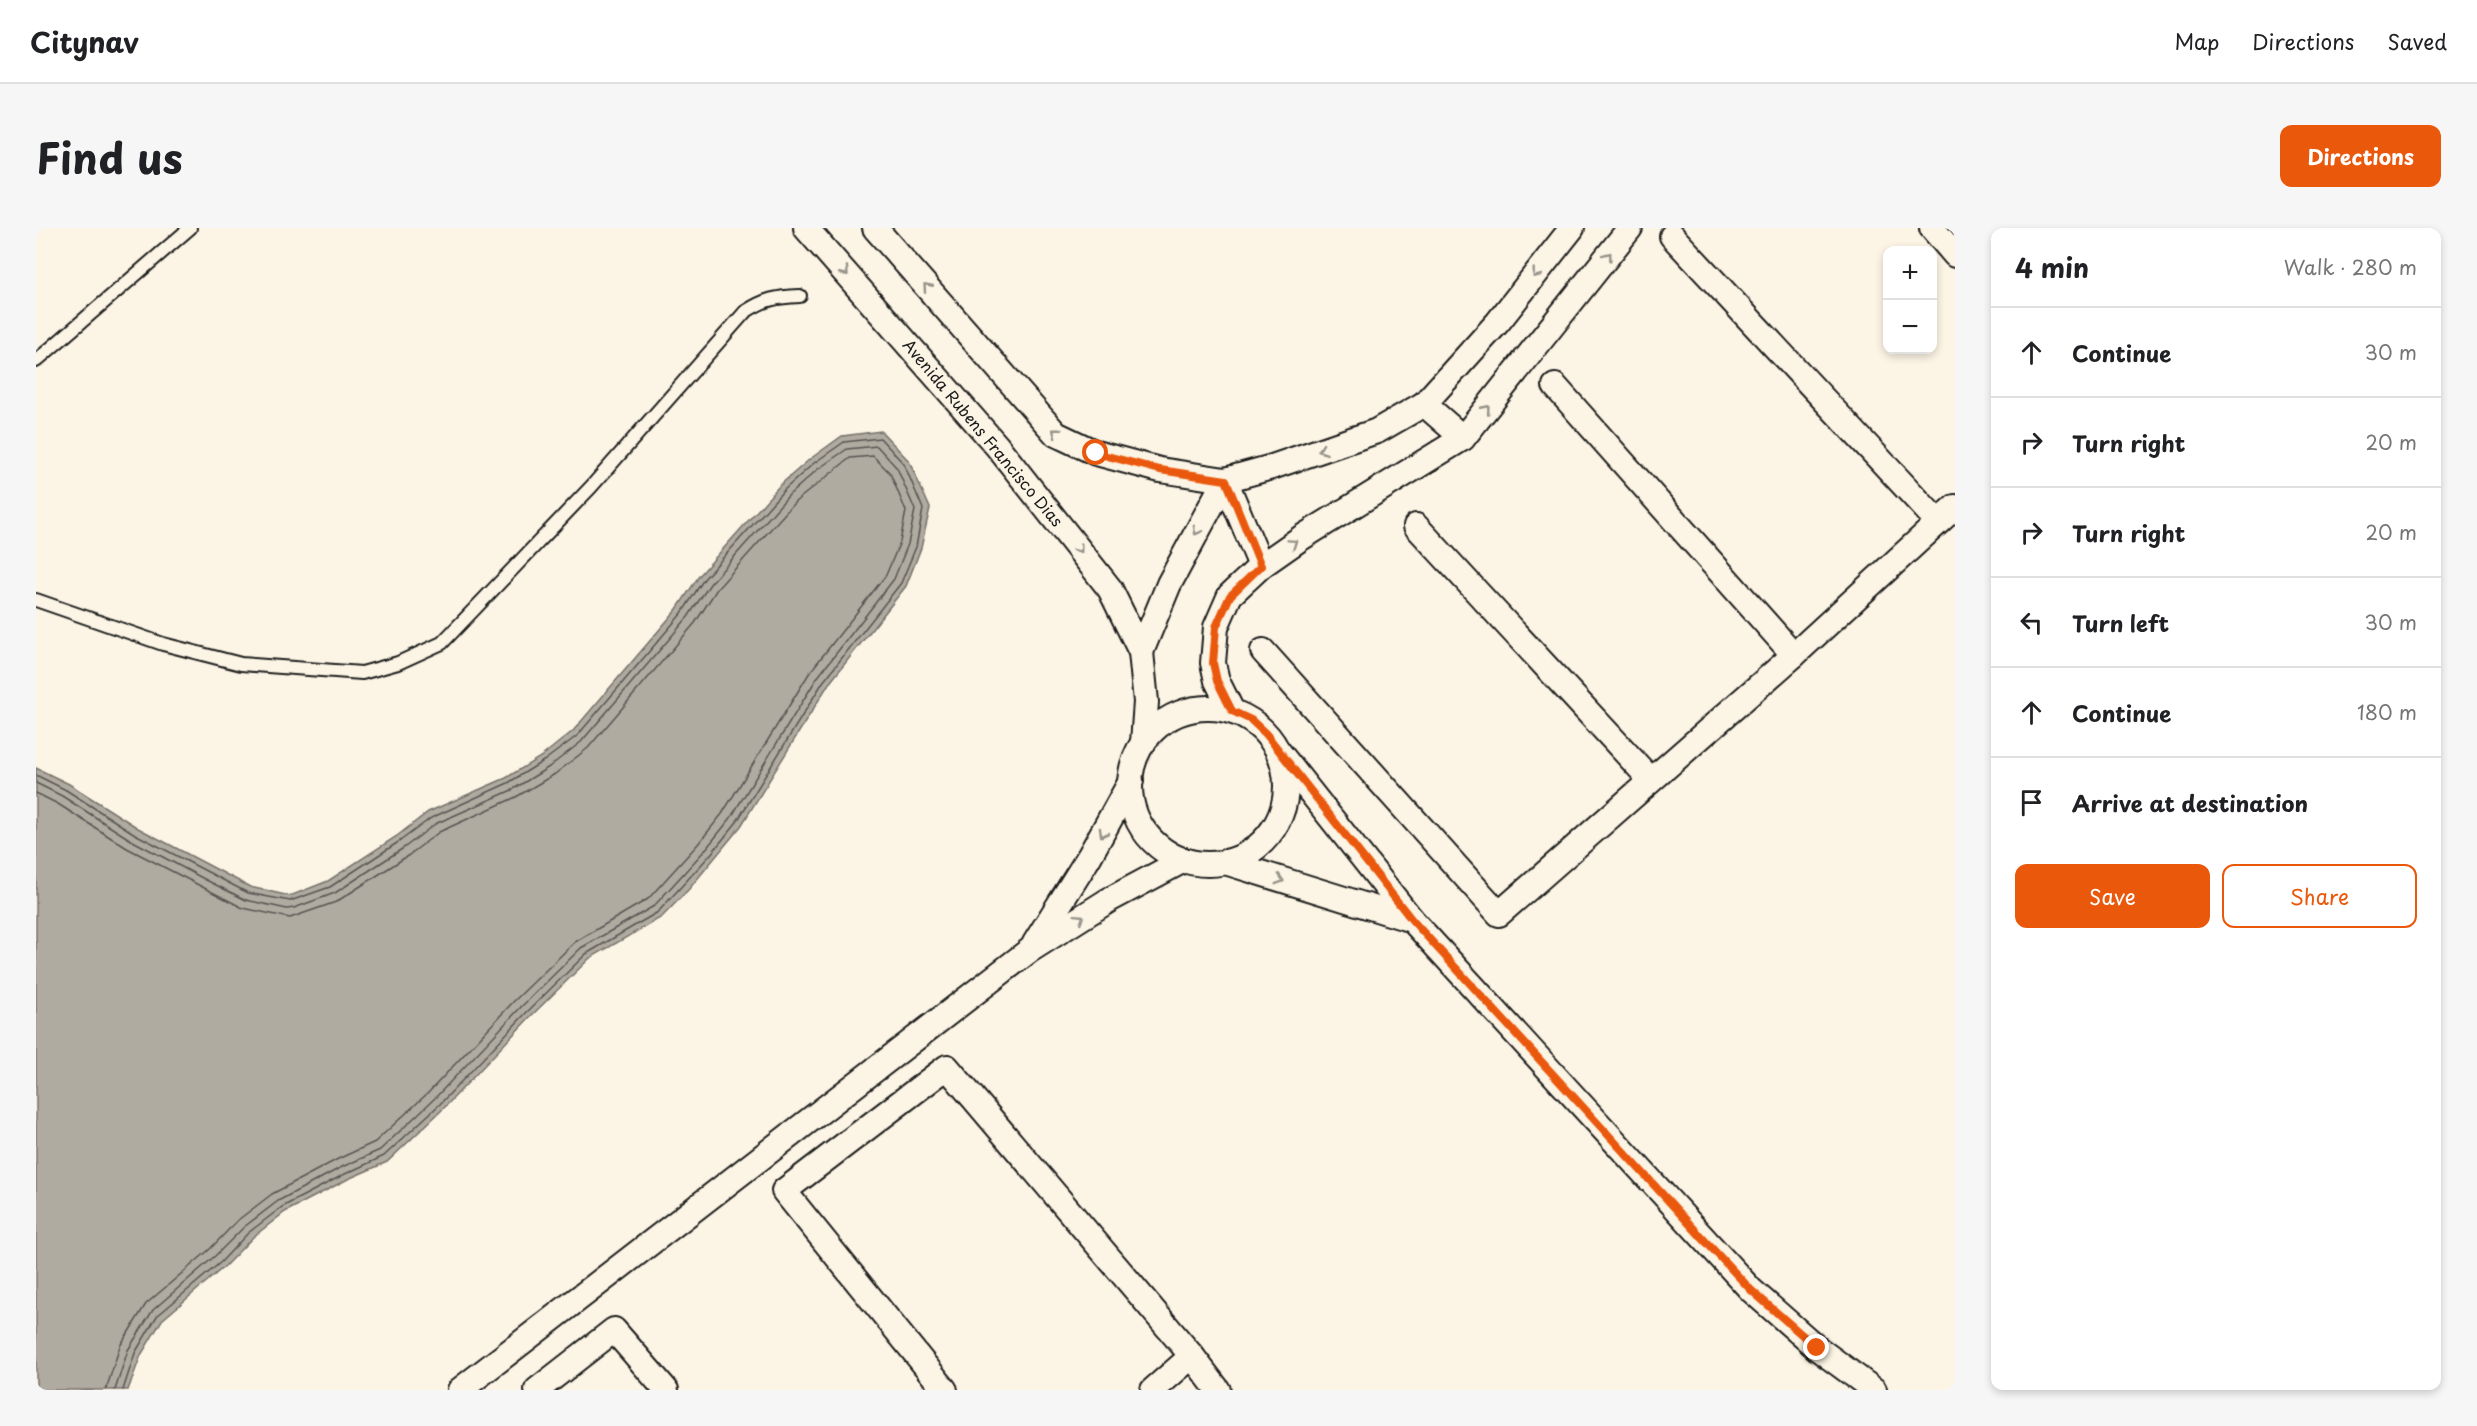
<!DOCTYPE html>
<html lang="en">
<head>
<meta charset="utf-8">
<style>
  body { margin:0; font-family:"Playpen Sans",sans-serif; background:#f6f6f6; color:#202124 }
  .controls { position:absolute; right:18px; top:18px; display:grid; overflow:hidden; border-radius:12px; box-shadow:0 3px 9px #0003 }
  .controls button { width:54px; height:54px; display:grid; place-items:center; padding:0; border:0; border-bottom:2px solid #e0e0e0; background:#fff; color:#202124; font:30px sans-serif }
  .stop { position:absolute; width:18px; height:18px; margin:-14px; border:4px solid #ea580c; border-radius:50%; background:#fff }
  .stop.end { background:#ea580c; border-color:#fff; box-shadow:0 2px 6px #0008 }
  .list { margin:0; padding:0; list-style:none }
  h2 { display:flex; justify-content:space-between; align-items:center; height:78px; margin:0; padding:0 24px; font-size:26px }
  h2 small { font-size:20px; font-weight:400; color:#757577 }
  .list li { display:grid; grid-template-columns:39px 1fr auto; gap:18px; align-items:center; box-sizing:border-box; height:90px; padding:0 24px; border-top:2px solid #e0e0e0 }
  .list b { display:block; font-size:22px; white-space:nowrap }
  .list em { font-size:20px; font-style:normal; color:#757577 }
  .actions { display:flex; gap:12px; padding:18px 24px }
  .actions a { flex:1; padding:14px 0; border:2px solid #ea580c; border-radius:12px; text-align:center; font-size:21px; color:#ea580c }
  .actions .main { background:#ea580c; color:#fff }
  .icon { flex:none; width:33px; height:33px; fill:none; stroke:currentColor; stroke-width:2; stroke-linecap:round; stroke-linejoin:round }
  .map { position:relative; flex:none; width:1919px; height:1162px; overflow:hidden; border-radius:12px }
  header { display:flex; align-items:center; gap:36px; box-sizing:border-box; height:84px; padding:0 30px; background:#fff; border-bottom:2px solid #e0e0e0 }
  header strong { font-size:28px }
  nav { display:flex; gap:33px; margin-inline-start:auto; font-size:21px }
  .intro { display:flex; align-items:center; justify-content:space-between; box-sizing:border-box; height:144px; padding:0 36px }
  h1 { margin:0; font-size:42px }
  .button { padding:15px 27px; border-radius:12px; background:#ea580c; color:#fff; font-size:21px; font-weight:700 }
  main { display:flex; gap:36px; padding:0 36px }
  aside { flex:1; background:#fff; border-radius:12px; box-shadow:0 3px 9px #0003 }
  .map>svg:first-child { display:block }
  .water { fill:#b0aba1; stroke:#75726c; stroke-width:1.5 }
  .lines { fill:none; stroke-linecap:round; stroke-linejoin:round }
  .shore { stroke:#575551; stroke-width:1.5 }
  .lane-casing { stroke:#1c1c1c; stroke-width:16 }
  .street-casing { stroke:#1c1c1c; stroke-width:28 }
  .lane { stroke:#fcf5e5; stroke-width:12 }
  .street { stroke:#fcf5e5; stroke-width:24 }
  .oneway { stroke:#97938b }
  .route { stroke:#ea580c; stroke-width:8 }
  .labels { text-anchor:middle; stroke-width:5; stroke-linejoin:round; paint-order:stroke }
  .street-label { font-size:16px; fill:#1c1c1c; stroke:#fcf5e5 }
</style>
</head>
<body>
<header>
<strong>Citynav</strong>
<nav><a>Map</a><a>Directions</a><a>Saved</a></nav>
</header>
<div class="intro"><h1>Find us</h1><a class="button">Directions</a></div>
<main>
<div class="map">
<svg width="1919" height="1162" viewBox="0 0 1919 1162">
  <rect width="100%" height="100%" fill="#fcf5e5"/>
  <filter id="ink" filterUnits="userSpaceOnUse"><feTurbulence type="fractalNoise" baseFrequency=".0167" numOctaves="2"/><feDisplacementMap in="SourceGraphic" scale="12" xChannelSelector="R" yChannelSelector="G"/><feConvolveMatrix kernelMatrix="1 2 1 2 8 2 1 2 1" color-interpolation-filters="sRGB"/></filter>
  <g filter="url(#ink)">
    <path class="water" d="M845 203 873 233 894 280 885 320 870 358 792 457 705 598 653 661 626 689 554 730 494 789 408 880 351 934 312 951 249 984 217 1009 189 1038 126 1092 105 1127 92 1162H0V540L33 556 102 600 214 659 254 668 292 653 361 608 392 584 470 550 506 528 537 503 641 381 663 348 744 257 774 231 806 208Z"/>
    <g class="lines">
      <g class="shore">
        <path d="M0 547 30 562 99 606 212 665 254 673 294 659 364 613 395 590 472 555 509 532 541 508 646 385 668 351 748 262 778 235 808 214 844 210 868 236 887 281 880 319 865 355 787 454 700 595 675 626 622 684 550 726 490 785 404 876 348 928 309 946 246 979 212 1005 185 1034 121 1088 99 1125 87 1162"/>
        <path d="M0 555 26 568 95 612 170 652 210 672 251 681 258 680 299 665 369 619 399 596 476 562 513 539 545 514 652 389 674 356 753 267 782 241 811 221 841 218 861 240 879 282 872 316 858 351 781 450 694 591 669 622 618 678 545 720 485 779 399 870 344 922 306 939 242 973 208 999 179 1028 117 1082 92 1122 79 1162"/>
        <path d="M0 565 22 576 91 620 207 680 254 690 300 674 373 627 403 604 480 569 519 546 552 520 659 395 681 361 759 274 814 230 837 228 854 245 870 283 864 314 850 347 774 444 686 586 662 616 612 671 539 714 478 773 393 864 339 914 302 931 236 966 202 992 173 1022 110 1076 84 1118 70 1162"/>
      </g>
      <defs>
        <g id="lane">
          <path d="M0 133 154 0"/>
          <path d="M0 372 127 416 205 436 326 445 362 435 406 415 555 259 709 84C729 71 740 69 764 68"/>
        </g>
        <g id="street">
          <path d="M770 0 961 218 1074 361 1105 424 1110 474 1107 515"/>
          <path d="M839 0 1020 206 1060 225 1124 242 1189 252 1236 239 1341 203 1388 176 1462 94 1536 0"/>
          <path d="M1896 0 1919 27"/>
          <path d="M1636 8 1902 294"/>
          <path d="M1519 158 1758 427"/>
          <path d="M1388 176 1427 210"/>
          <path d="M1189 252 1225 338"/>
          <path d="M1380 298 1614 551"/>
          <path d="M1227 423 1463 686 1758 427 1919 279"/>
          <path d="M1105 424 1133 356 1189 252"/>
          <circle cx="1172" cy="558" r="78"/>
          <path d="M1196 483 1181 453 1177 435 1180 399 1194 367 1225 338 1265 310 1427 210 1594 0"/>
          <path d="M1242 523 1376 692 1715 1062 1781 1120 1838 1162"/>
          <path d="M1189 634 1376 692"/>
          <path d="M999 715 1053 629 1095 553"/>
          <path d="M424 1162 994 722 1073 672 1148 632"/>
          <path d="M501 1162 578 1102 630 1162"/>
          <path d="M909 1162 748 963 911 839 1156 1128 1182 1162"/>
          <path d="M1117 1162 1156 1128"/>
        </g>
      </defs>
      <use href="#lane" class="lane-casing"/>
      <use href="#street" class="street-casing"/>
      <use href="#lane" class="lane"/>
      <use href="#street" class="street"/>
    </g>
    <defs><path id="oneway-chevron" d="M-2-3.5L2.5 0L-2 3.5" fill="none" stroke-width="1.6" stroke-linecap="round" stroke-linejoin="round" transform="scale(1.5)"/></defs>
    <g class="oneway">
      <use href="#oneway-chevron" transform="translate(1572 28) rotate(-52)"/>
      <use href="#oneway-chevron" transform="translate(809 44) rotate(48)"/>
      <use href="#oneway-chevron" transform="translate(1500 46) rotate(128)"/>
      <use href="#oneway-chevron" transform="translate(891 59) rotate(-131)"/>
      <use href="#oneway-chevron" transform="translate(1450 181) rotate(-50)"/>
      <use href="#oneway-chevron" transform="translate(1020 204) rotate(-142)"/>
      <use href="#oneway-chevron" transform="translate(1286 222) rotate(161)"/>
      <use href="#oneway-chevron" transform="translate(1161 303) rotate(119)"/>
      <use href="#oneway-chevron" transform="translate(1257 315) rotate(-34)"/>
      <use href="#oneway-chevron" transform="translate(1043 321) rotate(52)"/>
      <use href="#oneway-chevron" transform="translate(1067 605) rotate(119)"/>
      <use href="#oneway-chevron" transform="translate(1244 652) rotate(17)"/>
      <use href="#oneway-chevron" transform="translate(1044 690) rotate(-32)"/>
    </g>
  </g>
  <g class="lines" filter="url(#ink)">
    <path class="route" d="M1060 225 1124 242 1190 252 1225 338 1194 368 1180 399 1177 435 1181 453 1196 483 1215 492 1230 506 1376 692 1671 1015 1715 1062 1781 1120"/>
  </g>
  <g class="labels">
    <g class="street-label">
      <text transform="translate(947 205) rotate(50)" y="6">Avenida Rubens Francisco Dias</text>
    </g>
  </g>
</svg>
<div class="controls">
<button>+</button>
<button>−</button>
</div>
<div class="stop" style="left:1060px;top:225px"></div>
<div class="stop end" style="left:1781px;top:1120px"></div>
</div>
<aside>
<h2>4 min<small>Walk · 280 m</small></h2>
<ul class="list">
<li><svg class="icon" aria-label="ahead" viewBox="0 0 24 24"><path d="M12 20V5M6 11l6-6 6 6"/></svg><div><b>Continue</b></div><em>30 m</em></li>
<li><svg class="icon" aria-label="right" viewBox="0 0 24 24"><path d="M7 20v-9h11M14 6l5 5-5 5"/></svg><div><b>Turn right</b></div><em>20 m</em></li>
<li><svg class="icon" aria-label="right" viewBox="0 0 24 24"><path d="M7 20v-9h11M14 6l5 5-5 5"/></svg><div><b>Turn right</b></div><em>20 m</em></li>
<li><svg class="icon" aria-label="left" viewBox="0 0 24 24"><path d="M17 20v-9H6M10 6l-5 5 5 5"/></svg><div><b>Turn left</b></div><em>30 m</em></li>
<li><svg class="icon" aria-label="ahead" viewBox="0 0 24 24"><path d="M12 20V5M6 11l6-6 6 6"/></svg><div><b>Continue</b></div><em>180 m</em></li>
<li><svg class="icon" aria-label="arrive" viewBox="0 0 24 24"><path d="M6 21V4h12l-3 4 3 4H6"/></svg><div><b>Arrive at destination</b></div></li>
</ul>
<div class="actions"><a class="main">Save</a><a>Share</a></div>
</aside>
</main>
</body>
</html>
